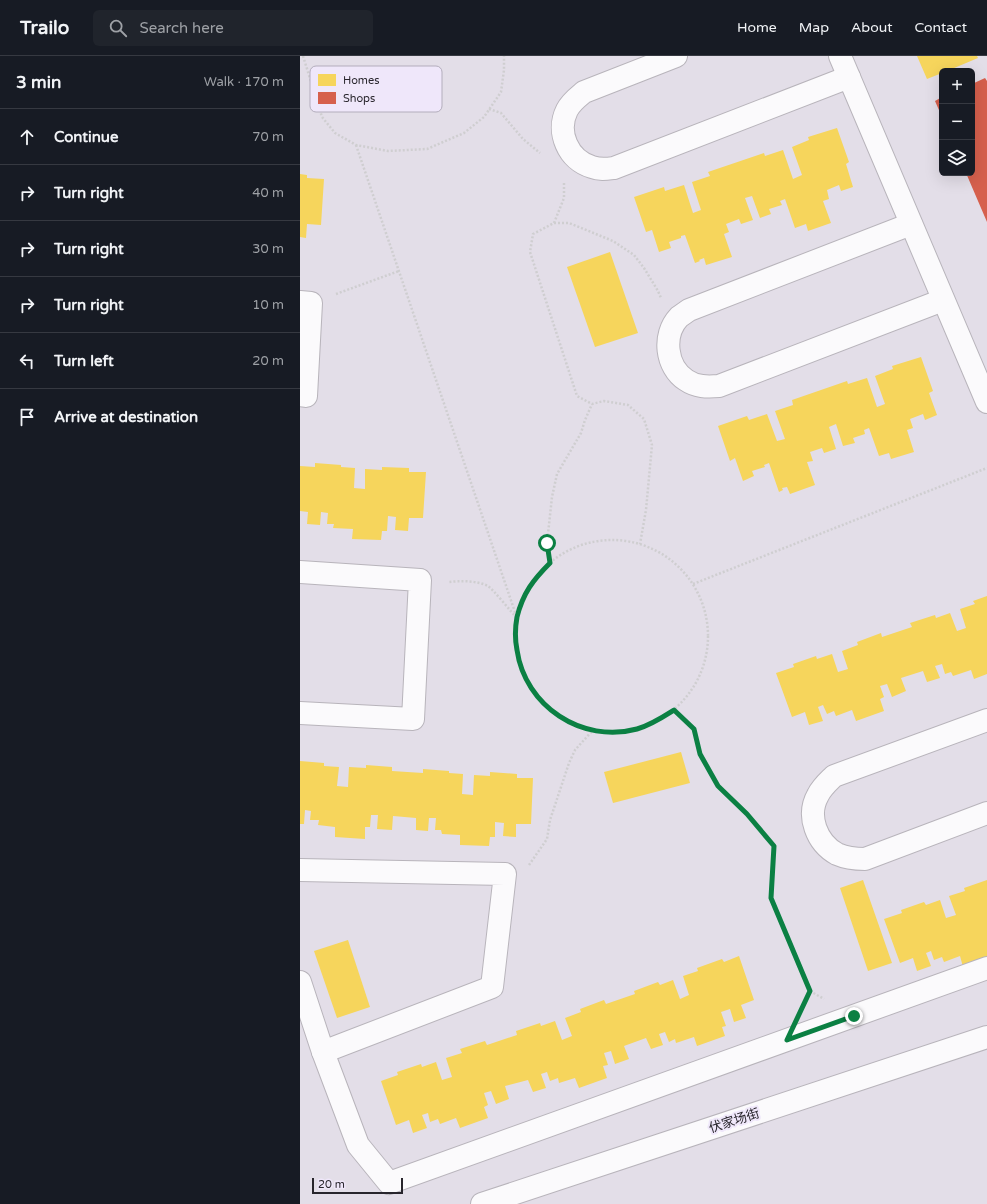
<!DOCTYPE html>
<html lang="en">
<head>
<meta charset="utf-8">
<style>
  body { margin:0; font-family:"Varela Round","Noto Sans SC",sans-serif; background:#20242c; color:#f1f3f6 }
  .controls { position:absolute; right:12px; top:12px; display:grid; overflow:hidden; border-radius:6px; box-shadow:0 4px 16px #0002 }
  .controls button { width:36px; height:36px; display:grid; place-items:center; padding:0; border:0; border-bottom:1px solid #363941; background:#171b24; color:#f1f3f6; font:20px sans-serif }
  .scale { position:absolute; left:12px; bottom:10px; width:91px; box-sizing:border-box; padding-left:4px; border:2px solid #28252c; border-top:0; font-size:11px; line-height:14px; white-space:nowrap; color:#28252c; -webkit-text-stroke:3px #efe7fa; paint-order:stroke }
  .stop { position:absolute; width:12px; height:12px; margin:-9px; border:3px solid #0b8043; border-radius:50%; background:#fff }
  .stop.end { background:#0b8043; border-color:#fff; box-shadow:0 1px 4px #0008 }
  .list { margin:0; padding:0; list-style:none }
  h2 { display:flex; justify-content:space-between; align-items:center; height:52px; margin:0; padding:0 16px; font-size:17px }
  h2 small { font-size:13px; font-weight:400; color:#9ea1a6 }
  .list li { display:grid; grid-template-columns:26px 1fr auto; gap:12px; align-items:center; box-sizing:border-box; height:56px; padding:0 16px; border-top:1px solid #363941 }
  .list b { display:block; font-size:15px; white-space:nowrap }
  .list em { font-size:13px; font-style:normal; color:#9ea1a6 }
  .icon { flex:none; width:22px; height:22px; fill:none; stroke:currentColor; stroke-width:2; stroke-linecap:round; stroke-linejoin:round }
  .map { position:relative; flex:none; width:687px; height:1148px; overflow:hidden }
  header { display:flex; align-items:center; gap:24px; box-sizing:border-box; height:56px; padding:0 20px; background:#171b24; border-bottom:1px solid #363941 }
  header strong { font-size:19px }
  nav { display:flex; gap:22px; margin-inline-start:auto; font-size:14px }
  .search { width:280px; height:36px; background:#20242c; display:flex; align-items:center; gap:10px; box-sizing:border-box; padding:0 14px; border-radius:6px; color:#9ea1a6; font-size:15px }
  main { display:flex }
  aside { flex:1; background:#171b24 }
  .map>svg:first-child { display:block }
  .homes { fill:#f6d55c }
  .shops { fill:#d6604d }
  .lines { fill:none; stroke-linecap:round; stroke-linejoin:round }
  .minor-casing { stroke:#b8b4bb; stroke-width:24 }
  .path { stroke:#cfced0; stroke-width:2.5; stroke-dasharray:2 2; stroke-linecap:butt }
  .minor { stroke:#fbfafc; stroke-width:22 }
  .route { stroke:#0b8043; stroke-width:5 }
  .labels { text-anchor:middle; stroke-width:4; stroke-linejoin:round; paint-order:stroke }
  .street-label { font-size:13px; fill:#28252c; stroke:#efe7fa }
  .key { fill:#efe7fa; stroke:#b3adbc; stroke-width:1 }
  .key-label { font-size:11px; fill:#28252c }
</style>
</head>
<body>
<header>
<strong>Trailo</strong>
<div class="search"><svg class="icon" aria-label="search" viewBox="0 0 24 24"><circle cx="10" cy="10" r="6"/><path d="M15 15l6 6"/></svg>Search here</div>
<nav><a>Home</a><a>Map</a><a>About</a><a>Contact</a></nav>
</header>
<main>
<aside>
<h2>3 min<small>Walk · 170 m</small></h2>
<ul class="list">
<li><svg class="icon" aria-label="ahead" viewBox="0 0 24 24"><path d="M12 20V5M6 11l6-6 6 6"/></svg><div><b>Continue</b></div><em>70 m</em></li>
<li><svg class="icon" aria-label="right" viewBox="0 0 24 24"><path d="M7 20v-9h11M14 6l5 5-5 5"/></svg><div><b>Turn right</b></div><em>40 m</em></li>
<li><svg class="icon" aria-label="right" viewBox="0 0 24 24"><path d="M7 20v-9h11M14 6l5 5-5 5"/></svg><div><b>Turn right</b></div><em>30 m</em></li>
<li><svg class="icon" aria-label="right" viewBox="0 0 24 24"><path d="M7 20v-9h11M14 6l5 5-5 5"/></svg><div><b>Turn right</b></div><em>10 m</em></li>
<li><svg class="icon" aria-label="left" viewBox="0 0 24 24"><path d="M17 20v-9H6M10 6l-5 5 5 5"/></svg><div><b>Turn left</b></div><em>20 m</em></li>
<li><svg class="icon" aria-label="arrive" viewBox="0 0 24 24"><path d="M6 21V4h12l-3 4 3 4H6"/></svg><div><b>Arrive at destination</b></div></li>
</ul>
</aside>
<div class="map">
<svg width="687" height="1148" viewBox="0 0 687 1148">
  <rect width="100%" height="100%" fill="#e3dee8"/>
  <g class="homes">
    <path d="M617 0H677L678 2 647 15H642V17L627 23Z"/>
    <path d="M537 72 549 106 546 108 553 131 541 135 539 129 527 134 529 143 523 145 531 167 508 175 506 168 495 172 485 143 480 145 482 149 469 153 471 158 460 162 452 140 445 142 453 164 441 168 439 163 426 168 429 176 424 178 432 201 406 209 404 202 399 204 400 205 395 207 385 179 381 180V182L369 186 371 192 359 196 352 174 346 176 334 141 364 131 365 135 384 129 393 157 401 154 392 126 410 120 408 116 464 97 465 100 483 94 493 123 502 119 492 91 509 84 508 81Z"/>
    <path d="M0 118 7 119V122L24 123 21 169 7 168 6 182 0 181Z"/>
    <path d="M310 196 338 277 295 291 267 211Z"/>
    <path d="M621 301 633 335 629 337 637 359 625 364 623 358 610 363 613 372 607 374 614 396 591 403 589 397 579 400 569 372 564 374 565 378 553 382 555 387 543 390 536 368 529 371 536 393 524 397 522 392 510 396 513 405 507 406 515 429 490 438 487 431 482 432 483 434 479 436 469 407 464 409 465 411 452 415 454 420 443 425 435 402 430 405 418 370 447 360 449 364 467 358 477 385 485 383 475 355 493 349 492 344 547 325 548 328 567 322 577 351 585 348 575 320 593 313 592 310Z"/>
    <path d="M15 407 41 409V411L55 412 54 432 65 433V413L82 414V411L109 412V416H126L123 462H109L108 475 95 474 96 461 88 460 87 475H82L81 484 52 483 53 473 33 472 34 468H27L28 457 21 456 20 469 7 468 8 456 0 455V410L15 411Z"/>
    <path d="M687 540V618L674 623 671 614 653 620 651 616 645 618 642 608 635 610 640 622 627 626 623 615 601 622 606 635 592 641 587 628 580 630 584 641 580 643 584 655 556 665 552 654 536 660 534 655 527 658 523 649 518 651 523 665 509 669 505 656 492 661 476 617 494 611 493 608 516 600 517 603 532 598 538 616 548 613 542 595 558 589 557 586 581 577 582 581 612 571 610 567 635 559 636 562 650 557 657 575 666 572 660 553 675 548 673 545Z"/>
    <path d="M381 696 390 727 313 747 304 716Z"/>
    <path d="M0 705 24 707V710L39 711 37 730 48 731 49 711 66 712V709L92 711V715L123 717V713L149 715V717L163 718 162 738 173 739 174 719 190 720V716L217 718V722H233L231 768H216V781L203 780 204 767 195 766V781H190L189 790 160 789V779L142 778 141 774H135L136 762H129L128 775 116 774V762L93 760 92 774 77 773 78 759H71L70 771H65V783L35 781V771L18 769 19 764H10L11 755 5 754 4 768H0Z"/>
    <path d="M563 824 592 907 568 915 540 832Z"/>
    <path d="M687 824V902L663 911 660 900 644 906 642 901 634 904 631 895 626 897 631 910 617 915 613 902 600 907 584 863 602 857 601 854 624 846 626 849 640 844 646 862 656 859 649 840 665 835 664 832Z"/>
    <path d="M48 884 70 951 37 962 14 895Z"/>
    <path d="M439 900 454 944 441 949 446 962 434 966 430 953 421 956 426 970 422 971 425 980 397 990 394 981 376 987 375 983 369 986 365 976 359 978 363 989 351 993 346 982 324 990 329 1003 315 1008 311 995 304 997 308 1009 303 1010 307 1022 279 1032 275 1022 259 1027 258 1022 250 1025 247 1016 241 1018 246 1032 233 1036 228 1024 205 1030 209 1043 196 1048 191 1035 184 1037 188 1049 184 1051 188 1062 160 1072 156 1062 140 1068 138 1063 130 1066 128 1057 122 1059 127 1072 113 1077 109 1064 96 1069 81 1025 98 1019 97 1016 121 1008 122 1011 136 1006 142 1024 152 1021 146 1002 162 997 160 993 185 985 187 989 217 979 216 975 240 967 241 970 255 965 262 984 272 980 265 962 281 956 280 953 304 944 306 948 335 938 334 935 358 926 360 929 373 924 380 943 389 939 383 920 398 915 397 912 422 903 424 906Z"/>
  </g>
  <g class="shops">
    <path d="M685 22 687 25V166L666 117H672V28Z"/>
    <path d="M642 41V61L635 45Z"/>
  </g>
  <g class="lines">
    <defs>
      <g id="minor">
        <path d="M376 0 284 36C278 41 271 46 267 54 256 76 268 104 292 111 300 114 306 113 314 112L549 21"/>
        <path d="M540 0 687 346"/>
        <path d="M611 168 389 254C386 256 382 259 379 261 362 279 366 311 386 324 396 331 407 331 419 330L643 244"/>
        <path d="M0 246 11 247 6 340 0 339"/>
        <path d="M0 516 120 524 113 663 0 657"/>
        <path d="M687 664 534 720C528 726 522 731 518 739 506 760 517 787 537 798 546 802 555 803 565 803L687 757"/>
        <path d="M0 814 205 818 192 931 23 996"/>
        <path d="M0 926 23 996 58 1089 89 1127 687 912"/>
        <path d="M182 1148 687 981"/>
      </g>
    </defs>
    <use href="#minor" class="minor-casing"/>
    <g class="path">
      <path d="M3 0 22 61 35 77 56 89 88 95 127 93 164 77 184 61 201 36 204 14V0"/>
      <path d="M189 53 201 57 223 83 240 97"/>
      <path d="M56 89 217 562C211 556 193 533 188 530 176 524 160 525 148 526"/>
      <path d="M264 127V142L254 167 233 178 230 196 277 340 292 348 304 345 328 349 344 363 352 389 346 454 340 488"/>
      <path d="M254 167H269L313 185 334 199 344 212 358 235 361 242"/>
      <path d="M36 238 99 215"/>
      <circle cx="312" cy="580" r="96"/>
      <path d="M250 507 247 487 252 441 257 418 281 377 285 364 292 348"/>
      <path d="M393 528 687 412"/>
      <path d="M374 654 394 673 400 698 418 730 447 758 474 790 471 842 510 935 503 950"/>
      <path d="M229 809 247 783 250 764 269 707 275 694 293 674"/>
      <path d="M510 935 524 943"/>
    </g>
    <use href="#minor" class="minor"/>
  </g>
  <g class="lines">
    <path class="route" d="M247 487 250 507C233 524 223 537 217 561 215 572 215 584 217 594 225 650 282 688 337 673 351 669 363 661 374 654L394 673 400 698 418 730 447 758 474 790 471 842 510 935 487 984 554 960"/>
  </g>
  <g class="labels">
    <g class="street-label">
      <text transform="translate(434 1064) rotate(-18)" y="5">伏家场街</text>
    </g>
  </g>
  <rect x="10" y="10" width="132" height="46" rx="6" class="key"/>
  <rect x="18" y="18" width="18" height="12" fill="#f6d55c"/>
  <rect x="18" y="36" width="18" height="12" fill="#d6604d"/>
  <g class="key-label">
    <text x="43" y="28">Homes</text>
    <text x="43" y="46">Shops</text>
  </g>
</svg>
<div class="controls">
<button>+</button>
<button>−</button>
<button><svg class="icon" aria-label="layers" viewBox="0 0 24 24"><path d="M12 4l9 5-9 5-9-5zM3 14l9 5 9-5"/></svg></button>
</div>
<div class="scale">20 m</div>
<div class="stop" style="left:247px;top:487px"></div>
<div class="stop end" style="left:554px;top:960px"></div>
</div>
</main>
</body>
</html>
